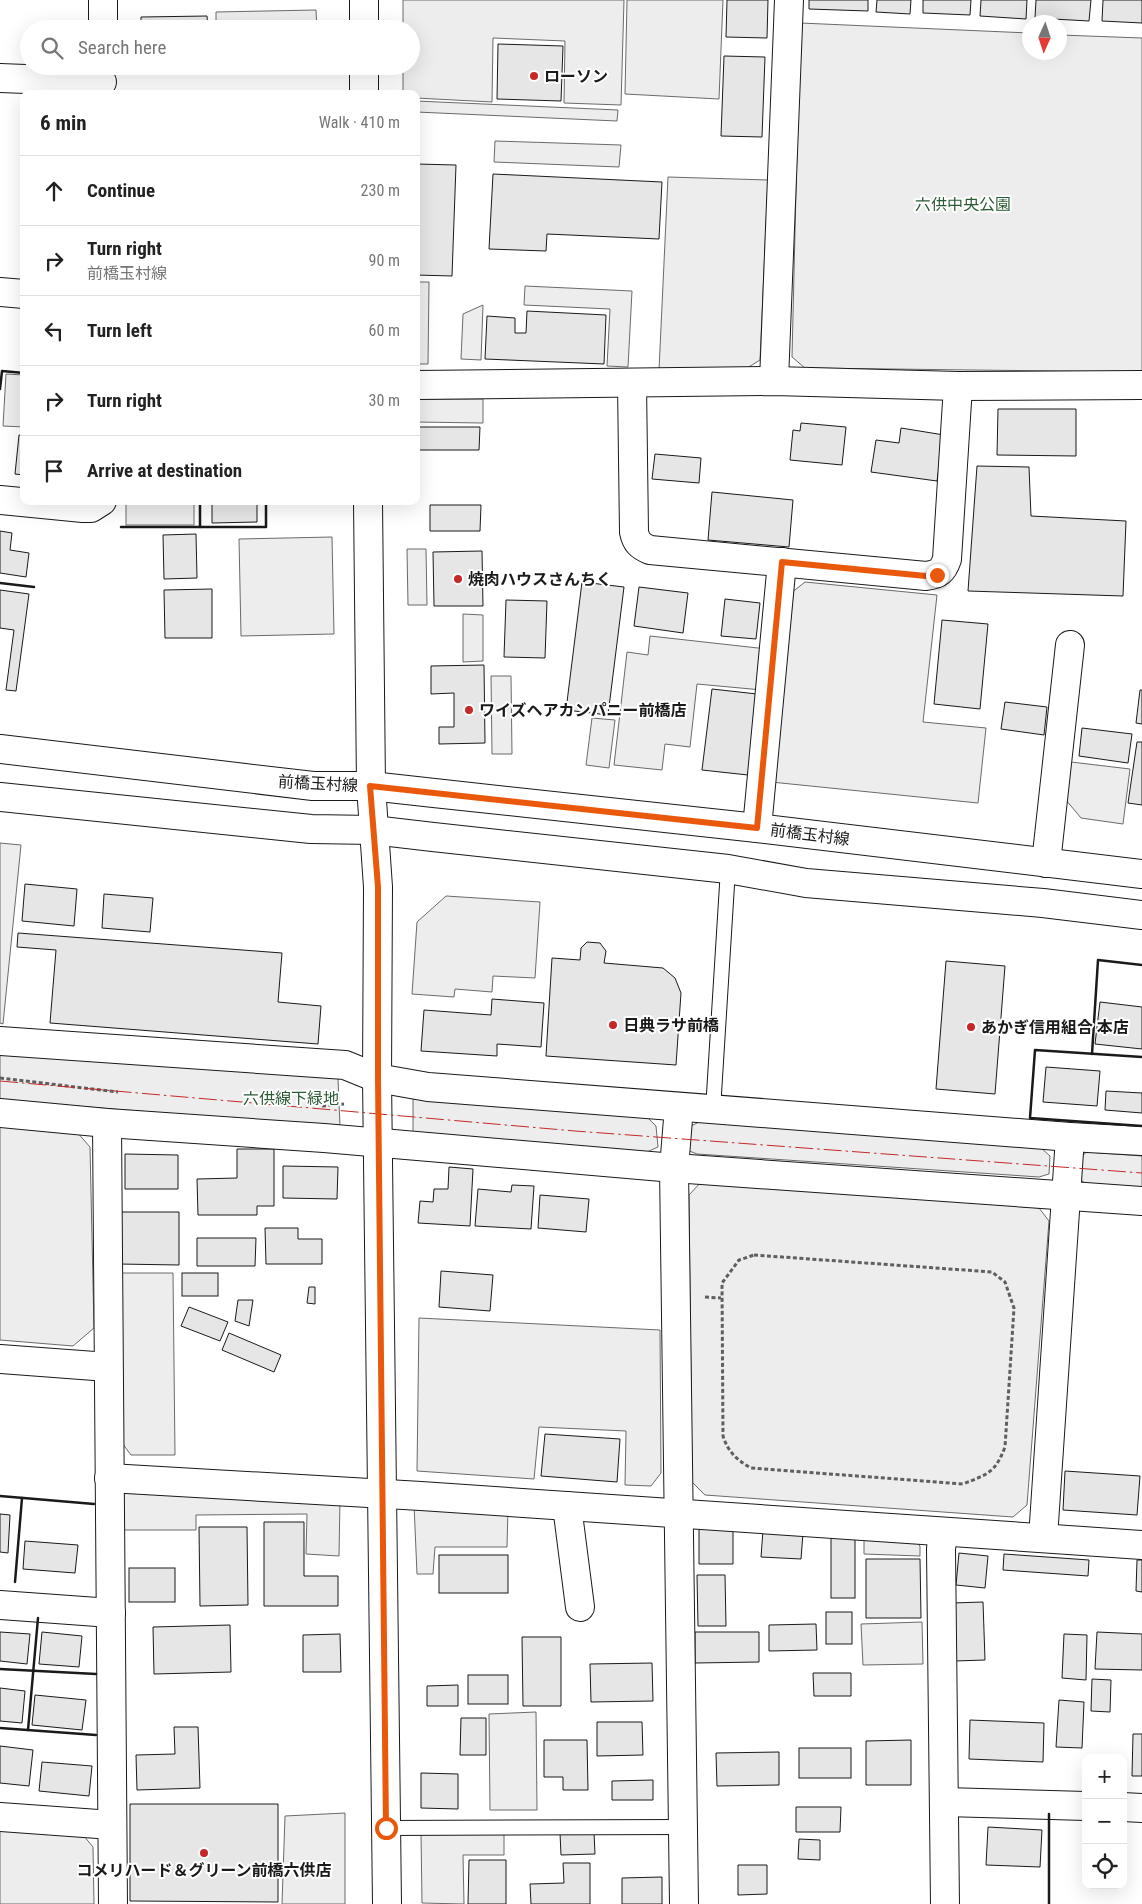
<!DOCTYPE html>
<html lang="en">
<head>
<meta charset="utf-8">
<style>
  body { margin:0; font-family:"Roboto Condensed","Noto Sans JP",sans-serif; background:#f6f6f6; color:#222 }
  .controls { position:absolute; right:15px; bottom:15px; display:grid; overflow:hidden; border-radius:10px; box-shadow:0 5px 20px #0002 }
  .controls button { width:45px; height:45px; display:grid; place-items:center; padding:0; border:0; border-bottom:1px solid #e0e0e0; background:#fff; color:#222; font:25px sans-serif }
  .compass { position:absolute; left:1022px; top:15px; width:45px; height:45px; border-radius:50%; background:#fff; box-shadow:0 5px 20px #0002; rotate:183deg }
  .stop { position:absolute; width:15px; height:15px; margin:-11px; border:4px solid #ea580c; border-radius:50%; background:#fff }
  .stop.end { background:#ea580c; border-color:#fff; box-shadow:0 1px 5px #0008 }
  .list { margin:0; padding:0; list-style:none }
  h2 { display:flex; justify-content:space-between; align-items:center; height:65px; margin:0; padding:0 20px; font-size:21px }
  h2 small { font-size:16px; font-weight:400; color:#767676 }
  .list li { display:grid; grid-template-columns:32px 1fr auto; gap:15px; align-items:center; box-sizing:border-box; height:70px; padding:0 20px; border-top:1px solid #e0e0e0 }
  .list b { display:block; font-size:19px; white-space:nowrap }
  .list p { margin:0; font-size:16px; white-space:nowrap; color:#767676 }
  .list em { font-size:16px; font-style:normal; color:#767676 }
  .icon { flex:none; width:28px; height:28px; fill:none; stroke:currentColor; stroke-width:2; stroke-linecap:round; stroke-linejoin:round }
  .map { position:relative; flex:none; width:1142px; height:1904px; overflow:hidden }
  .search { position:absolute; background:#fff; box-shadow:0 5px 20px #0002; left:20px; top:20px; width:400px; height:55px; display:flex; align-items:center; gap:12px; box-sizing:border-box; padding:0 18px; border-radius:28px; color:#767676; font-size:19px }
  .panel { position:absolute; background:#fff; box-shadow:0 5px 20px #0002; left:20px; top:90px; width:400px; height:415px; border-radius:10px }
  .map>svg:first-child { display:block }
  .built { fill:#ededed; stroke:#6a6a6a }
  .building { fill:#e6e6e6; stroke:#1a1a1a }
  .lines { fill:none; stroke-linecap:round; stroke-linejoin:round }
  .service-casing { stroke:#1a1a1a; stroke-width:16 }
  .minor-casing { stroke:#1a1a1a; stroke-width:30 }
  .tertiary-casing { stroke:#1a1a1a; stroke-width:30 }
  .primary-casing { stroke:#1a1a1a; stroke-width:30 }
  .path { stroke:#5f5f5f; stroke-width:3; stroke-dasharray:4 2.5; stroke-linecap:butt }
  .service { stroke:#fff; stroke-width:14 }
  .minor { stroke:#fff; stroke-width:28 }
  .tertiary { stroke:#fff; stroke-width:28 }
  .primary { stroke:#fff; stroke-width:28 }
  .wall { stroke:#1a1a1a; stroke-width:2.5 }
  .power { stroke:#c62828; stroke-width:1; stroke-dasharray:18 4 2.5 4; stroke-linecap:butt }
  .route { stroke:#ea580c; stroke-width:6 }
  .poi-dot { fill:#c62828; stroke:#fff; stroke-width:2 }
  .labels { text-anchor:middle; stroke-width:4; stroke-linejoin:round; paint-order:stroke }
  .poi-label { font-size:16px; font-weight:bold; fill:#1a1a1a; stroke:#fff; text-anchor:start }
  .park-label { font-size:16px; fill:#2b5a34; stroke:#fff }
  .street-label { font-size:16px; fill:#1a1a1a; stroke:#fff }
</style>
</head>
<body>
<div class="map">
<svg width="1142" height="1904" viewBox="0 0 1142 1904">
  <rect width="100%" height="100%" fill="#fff"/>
  <g class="built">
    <path d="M403 0H624L621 105 564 103 565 41 493 38 492 102 416 98V94H403V66H411V29H403Z"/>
    <path d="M627 0H723L719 99 625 94Z"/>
    <path d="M316 10 317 29H216V12Z"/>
    <path d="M800 23 1029 33 1030 52H1060V35L1142 38V372L805 368 792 357Z"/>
    <path d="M416 101 618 110 617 121 416 112Z"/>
    <path d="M495 141 621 145 619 167 494 162Z"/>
    <path d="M668 177 768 180 760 360 744 370H659Z"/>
    <path d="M416 282H429L428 364H416Z"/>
    <path d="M525 286 632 291 628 367 607 366 610 309 524 305Z"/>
    <path d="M483 305 481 360 461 359 463 314Z"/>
    <path d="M6 374 24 375V427L3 426Z"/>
    <path d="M416 399H483V423L416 422Z"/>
    <rect x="126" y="501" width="68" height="24"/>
    <path d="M332 537 334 634 241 636 239 539Z"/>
    <path d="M407 549H426L427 605H408Z"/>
    <path d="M805 582 937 595 923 722 986 728 978 803 771 782 791 593Z"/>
    <path d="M463 614 483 615V661L463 662Z"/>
    <path d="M650 636 767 649 762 690 697 684 690 747 665 744 662 770 614 765 627 652 648 655Z"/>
    <path d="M491 676H511L512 754H492Z"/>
    <path d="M592 718 615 720 609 768 586 765Z"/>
    <path d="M1071 762 1130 769 1123 824 1081 818 1066 800Z"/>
    <path d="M0 843 21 845 3 1024 0 1023Z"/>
    <path d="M446 896 540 902 535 978 493 976 492 992 455 989 454 997 412 994 417 922Z"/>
    <path d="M0 1052 338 1078 340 1127 0 1100Z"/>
    <path d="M413 1099 646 1116 656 1126 658 1147 647 1152 413 1132Z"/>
    <path d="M703 1120 1040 1147 1050 1156 1049 1174 1039 1177 697 1154 687 1150 689 1127Z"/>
    <path d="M0 1125 76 1131 90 1147 94 1328 73 1346 0 1340Z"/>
    <path d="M1087 1152 1142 1156V1188L1085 1183 1079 1179V1158Z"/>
    <path d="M701 1182 1039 1208 1049 1221 1027 1505 1013 1517 705 1495 692 1482 689 1195Z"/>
    <path d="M117 1273H173L175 1455H131L119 1439Z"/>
    <path d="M419 1318 660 1330 661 1473 651 1486 625 1485 626 1431 539 1427 534 1479 417 1471Z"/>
    <path d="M135 1484 340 1499 339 1556 306 1554 307 1514 196 1515V1530H123L121 1497Z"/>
    <path d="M414 1504 508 1508 507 1547H435L433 1574H417Z"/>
    <path d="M864 1534 911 1536 920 1546V1556L864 1554Z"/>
    <path d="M922 1622 923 1664 863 1665 861 1624Z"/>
    <path d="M536 1712 537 1810H490L489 1714Z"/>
    <path d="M345 1813V1904H282L285 1816Z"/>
    <path d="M0 1826 79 1830 93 1847 94 1904H0Z"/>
    <path d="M504 1833V1855H463L464 1904 422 1903 421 1834Z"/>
  </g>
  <g class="building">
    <path d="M727 0H768L767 38 726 37Z"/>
    <path d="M809 0H868V11L809 9Z"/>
    <path d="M877 0H911L910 14 876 12Z"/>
    <path d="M923 0H971L970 15 923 13Z"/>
    <path d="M981 0H1027L1026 19 980 16Z"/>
    <path d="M1036 0H1091L1089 21 1035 18Z"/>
    <path d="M1103 0H1142V23L1102 21Z"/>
    <path d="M207 16 208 29H141V17Z"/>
    <path d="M498 44 563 46 561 101 497 99Z"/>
    <path d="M724 56 765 57 762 137 721 136Z"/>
    <path d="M22 138H24V171H21Z"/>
    <path d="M416 164 456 165 452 276 416 275Z"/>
    <path d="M493 174 662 182 659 239 547 234 546 251 489 249Z"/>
    <path d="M527 311 606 315 604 364 485 359 487 316 515 318V333H526Z"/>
    <path d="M998 409H1076V456L997 455Z"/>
    <path d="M801 423 846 427 842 465 790 460 793 430 800 431Z"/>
    <path d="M416 427H480L479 450H416Z"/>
    <path d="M901 428 944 435 937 481 871 472 876 440 899 443Z"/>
    <path d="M19 435H24V475L15 474Z"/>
    <path d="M655 454 701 458 699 483 652 479Z"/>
    <path d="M977 466 1029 467 1031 516 1126 521 1123 596 968 591Z"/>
    <path d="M712 492 793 500 789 547 708 540Z"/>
    <path d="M212 501H257V522L212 523Z"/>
    <path d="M430 505H481L480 531H430Z"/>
    <path d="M0 531 12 533 10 550 29 553 26 577 0 573Z"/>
    <path d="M196 534 197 578 164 579 163 535Z"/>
    <path d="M482 551 483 606H434L433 552Z"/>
    <path d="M582 582 624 587 608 715 566 710Z"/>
    <path d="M639 587 688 593 683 633 634 626Z"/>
    <path d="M212 589V638H165L164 590Z"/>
    <path d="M0 590 29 594 16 691 6 690 14 630 0 628Z"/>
    <path d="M725 599 760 603 756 639 721 636Z"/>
    <path d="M506 600 547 601 545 658 504 657Z"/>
    <path d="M942 620 988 624 980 709 934 704Z"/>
    <path d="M484 665 485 743 439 744V727H454V693L431 694V666Z"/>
    <path d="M712 689 757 694 748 775 702 770Z"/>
    <path d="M1140 690H1142V724L1136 723Z"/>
    <path d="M1005 702 1047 707 1044 735 1001 729Z"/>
    <path d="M1082 728 1132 734 1128 763 1079 756Z"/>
    <path d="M1137 742H1142V805L1128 803Z"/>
    <path d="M25 884 77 889 74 926 22 921Z"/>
    <path d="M104 894 153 898 150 932 102 928Z"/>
    <path d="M18 933 282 953 278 1002 321 1006 318 1044 50 1023 56 950 17 947Z"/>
    <path d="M587 942 600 943 606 951 604 963 663 968 675 978 681 993 676 1065 546 1056 552 958 580 960 581 948Z"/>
    <path d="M946 961 1005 966 995 1094 936 1089Z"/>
    <path d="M492 999 544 1003 541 1047 497 1044V1056L421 1051 424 1010 491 1015Z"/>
    <path d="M1100 1002 1142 1007V1049L1095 1044Z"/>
    <path d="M1046 1067 1100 1071 1097 1106 1043 1102Z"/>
    <path d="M1106 1091 1142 1093V1113L1105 1110Z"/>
    <path d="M237 1149H274V1206H257V1215H198L197 1179 237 1178Z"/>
    <path d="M125 1154 178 1155V1189H125Z"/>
    <path d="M283 1166 338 1167 337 1199 283 1198Z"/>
    <path d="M449 1167 473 1169 470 1226 418 1223 420 1201 433 1202 434 1189H448Z"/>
    <path d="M512 1185 534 1186 531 1229 475 1226 478 1189 511 1192Z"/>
    <path d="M540 1195 589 1199 586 1232 538 1228Z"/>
    <path d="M119 1212H179V1265L119 1264Z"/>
    <path d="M265 1228H298V1239H322V1264H266Z"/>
    <path d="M197 1238H256L255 1266H197Z"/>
    <path d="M441 1271 493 1275 490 1311 439 1307Z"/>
    <rect x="182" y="1273" width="36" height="23"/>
    <path d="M309 1287H315V1304L307 1303Z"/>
    <path d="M238 1300H253L249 1326 235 1321Z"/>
    <path d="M189 1307 228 1322 220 1341 181 1326Z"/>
    <path d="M229 1333 281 1355 274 1372 222 1350Z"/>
    <path d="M545 1434 620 1439 617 1482 541 1476Z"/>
    <path d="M1065 1471 1140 1476 1137 1515 1063 1510Z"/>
    <path d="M0 1514 10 1515 8 1553 0 1552Z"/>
    <path d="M264 1522H304V1576H338V1606H264Z"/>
    <path d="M199 1527H247L248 1605 200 1606Z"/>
    <path d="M699 1527 733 1528V1564H699Z"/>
    <path d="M763 1530 803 1533 801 1559 761 1557Z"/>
    <rect x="831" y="1535" width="24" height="63"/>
    <path d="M25 1541 78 1545 75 1573 23 1569Z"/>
    <path d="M959 1553 988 1556 985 1588 956 1585Z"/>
    <path d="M1004 1554 1089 1560 1088 1576 1003 1570Z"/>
    <rect x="439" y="1555" width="69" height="38"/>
    <path d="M866 1559H920L921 1618H866Z"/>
    <path d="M1137 1560H1142V1592L1136 1591Z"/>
    <rect x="129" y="1568" width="46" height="34"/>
    <path d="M697 1575H725L726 1626H698Z"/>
    <path d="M983 1602 985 1660 955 1661 952 1603Z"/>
    <rect x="826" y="1612" width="26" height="32"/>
    <path d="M816 1624 817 1650 769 1651V1625Z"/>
    <path d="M230 1625 231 1672 154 1674 153 1627Z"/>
    <path d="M0 1632 30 1634 27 1664 0 1661Z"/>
    <path d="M42 1632 82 1636 79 1667 39 1664Z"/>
    <path d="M695 1632H759V1662L695 1663Z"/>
    <path d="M1097 1632 1142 1634V1670L1095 1669Z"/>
    <path d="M340 1634 341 1672H303V1635Z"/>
    <path d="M1064 1634 1087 1635 1086 1680 1062 1678Z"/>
    <path d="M522 1637H561V1706H523Z"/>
    <path d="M652 1663 653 1701 591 1702 590 1664Z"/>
    <path d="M813 1673H851V1696H814Z"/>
    <rect x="468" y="1675" width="40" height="29"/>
    <path d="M1092 1679 1111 1680 1110 1712 1091 1711Z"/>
    <path d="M458 1685V1706H427V1686Z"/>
    <path d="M0 1688 25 1691 22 1723 0 1721Z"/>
    <path d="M35 1695 86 1700 82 1730 32 1725Z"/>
    <path d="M1059 1700 1084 1702 1082 1748 1056 1747Z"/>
    <path d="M461 1718H486V1755H460Z"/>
    <path d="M970 1720 1044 1723 1043 1762 969 1759Z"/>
    <path d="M597 1722H642L643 1755 597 1756Z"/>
    <path d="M174 1727H198L200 1788 137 1790 136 1755 175 1754Z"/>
    <path d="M1133 1734H1142V1776H1132Z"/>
    <path d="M544 1740H587L588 1790H563V1777H544Z"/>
    <path d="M911 1740V1785H866V1741Z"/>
    <path d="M0 1746 33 1750 29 1786 0 1783Z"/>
    <rect x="799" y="1748" width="52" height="30"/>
    <path d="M779 1752V1785L717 1786 716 1753Z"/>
    <path d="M42 1762 92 1766 89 1796 39 1791Z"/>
    <path d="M421 1773 458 1774V1809L421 1808Z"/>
    <path d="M653 1780V1800H612V1781Z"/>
    <path d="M130 1804H278V1902L130 1901Z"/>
    <path d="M796 1807H841L840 1832H796Z"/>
    <path d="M988 1827 1042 1830 1040 1867 986 1865Z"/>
    <path d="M594 1832 595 1854 561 1855 560 1833Z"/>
    <path d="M799 1839 820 1840V1860L798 1859Z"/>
    <path d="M469 1860H506V1904H468Z"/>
    <path d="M563 1863H590V1904H531L530 1884 564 1883Z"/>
    <path d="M738 1865H767V1894L738 1895Z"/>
    <path d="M662 1877V1904H622V1878Z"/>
  </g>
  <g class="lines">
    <defs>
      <g id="service">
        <path d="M713 1110 728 869"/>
        <path d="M386 1828 684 1827"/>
      </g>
      <g id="minor">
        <path d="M103 29V0"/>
        <path d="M0 78 102 82"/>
        <path d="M0 292 24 294"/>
        <path d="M774 381 789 0"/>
        <path d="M632 384 634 532C636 542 640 546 650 550L926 576C939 574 943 571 947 559L958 386"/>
        <path d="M416 385 774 381 958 386 1142 385"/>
        <path d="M0 500 83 508H91L102 501"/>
        <path d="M757 828 782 562"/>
        <path d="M1046 863 1070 645"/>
        <path d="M0 1041 345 1065 377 1078 428 1087 1070 1137 1142 1141"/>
        <path d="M679 1107 674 1168 684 1904"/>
        <path d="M0 1113 107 1123 324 1138 674 1168 1142 1201"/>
        <path d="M107 1123 113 1904"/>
        <path d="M0 1359 108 1367"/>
        <path d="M109 1478 421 1496 1142 1545"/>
        <path d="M567 1506 580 1607"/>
        <path d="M943 1532 941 1549 945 1904"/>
        <path d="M1043 1538 1070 1137"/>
        <path d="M0 1605 111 1613"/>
        <path d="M944 1802 1086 1806"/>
        <path d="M1123 1807 1142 1808"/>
        <path d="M0 1817 112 1825"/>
      </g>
      <g id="tertiary">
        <path d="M364 0V29"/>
        <path d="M364 66V94"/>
        <path d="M368 501 371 786 378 887 377 1078 387 1904"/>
      </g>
      <g id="primary">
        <path d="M0 749 313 786H371L434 793 757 828 1142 874"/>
        <path d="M0 797 311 829 373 830 433 837 728 869 806 883 1043 903 1142 915"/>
      </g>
    </defs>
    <use href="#service" class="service-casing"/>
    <use href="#minor" class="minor-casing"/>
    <use href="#tertiary" class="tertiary-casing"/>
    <use href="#primary" class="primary-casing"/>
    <g class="path">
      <path d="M0 1078 118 1092"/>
      <path d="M322 1106 344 1104"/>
      <path d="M754 1255 992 1272 1005 1282 1014 1308 1005 1447C995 1473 988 1474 963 1484L751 1468C737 1460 728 1452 723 1436L722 1283 739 1260Z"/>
      <path d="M705 1297 721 1298"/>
    </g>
    <use href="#service" class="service"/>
    <use href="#minor" class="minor"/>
    <use href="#tertiary" class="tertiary"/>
    <use href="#primary" class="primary"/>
    <g class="wall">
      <path d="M0 389 2 371 24 373"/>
      <path d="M200 501V527"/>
      <path d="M121 527H266V501"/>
      <path d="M0 583 34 587"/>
      <path d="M1092 1054 1098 960 1142 965"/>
      <path d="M1142 1057 1035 1050 1030 1118 1142 1126"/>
      <path d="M0 1496 94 1504"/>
      <path d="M15 1582 22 1498"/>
      <path d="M0 1669 96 1674"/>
      <path d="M0 1728 96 1735"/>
      <path d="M28 1730 38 1618"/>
      <path d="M1049 1904V1814"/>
    </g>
    <path class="power" d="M0 1081 575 1131 1142 1173"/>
  </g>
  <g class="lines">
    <path class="route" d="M386 1828 378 1078V887L370 786 757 828 782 562 926 576 937 575"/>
  </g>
  <g class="poi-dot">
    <circle cx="534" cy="76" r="5"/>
    <circle cx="458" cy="579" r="5"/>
    <circle cx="469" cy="710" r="5"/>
    <circle cx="613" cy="1025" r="5"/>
    <circle cx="971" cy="1027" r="5"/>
    <circle cx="204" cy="1853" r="5"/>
  </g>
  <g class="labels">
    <g class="poi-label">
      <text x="544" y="82">ローソン</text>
      <text x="468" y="585">焼肉ハウスさんちく</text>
      <text x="479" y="716">ワイズヘアカンパニー前橋店</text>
      <text x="623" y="1031">日典ラサ前橋</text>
      <text x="981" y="1033">あかぎ信用組合 本店</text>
      <text x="204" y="1876" text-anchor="middle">コメリハード＆グリーン前橋六供店</text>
    </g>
    <g class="park-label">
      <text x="963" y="210">六供中央公園</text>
      <text x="291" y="1104">六供線下緑地</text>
    </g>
    <g class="street-label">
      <text transform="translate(318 783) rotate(3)" y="6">前橋玉村線</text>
      <text transform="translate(810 834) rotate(7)" y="6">前橋玉村線</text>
    </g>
  </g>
</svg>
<div class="controls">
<button>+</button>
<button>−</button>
<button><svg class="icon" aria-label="locate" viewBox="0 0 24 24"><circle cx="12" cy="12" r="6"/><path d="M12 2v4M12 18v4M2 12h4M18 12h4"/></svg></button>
</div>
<svg class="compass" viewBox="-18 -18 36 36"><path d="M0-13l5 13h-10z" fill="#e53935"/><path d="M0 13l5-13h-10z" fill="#767676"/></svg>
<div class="stop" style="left:386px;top:1828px"></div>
<div class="stop end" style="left:937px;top:575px"></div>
<div class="search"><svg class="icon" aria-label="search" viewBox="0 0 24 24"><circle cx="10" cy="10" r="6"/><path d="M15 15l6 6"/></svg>Search here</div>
<section class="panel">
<h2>6 min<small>Walk · 410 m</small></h2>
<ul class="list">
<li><svg class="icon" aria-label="ahead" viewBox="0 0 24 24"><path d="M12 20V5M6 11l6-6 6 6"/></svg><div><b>Continue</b></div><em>230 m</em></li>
<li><svg class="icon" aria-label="right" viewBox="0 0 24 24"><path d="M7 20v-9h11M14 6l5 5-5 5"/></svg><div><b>Turn right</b><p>前橋玉村線</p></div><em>90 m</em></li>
<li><svg class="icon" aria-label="left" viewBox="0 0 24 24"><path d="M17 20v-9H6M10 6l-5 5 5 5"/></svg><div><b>Turn left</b></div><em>60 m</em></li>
<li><svg class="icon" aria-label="right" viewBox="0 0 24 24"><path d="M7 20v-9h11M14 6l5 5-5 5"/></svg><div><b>Turn right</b></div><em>30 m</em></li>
<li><svg class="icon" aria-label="arrive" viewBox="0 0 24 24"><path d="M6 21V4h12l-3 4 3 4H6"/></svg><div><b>Arrive at destination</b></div></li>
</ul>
</section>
</div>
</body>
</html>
